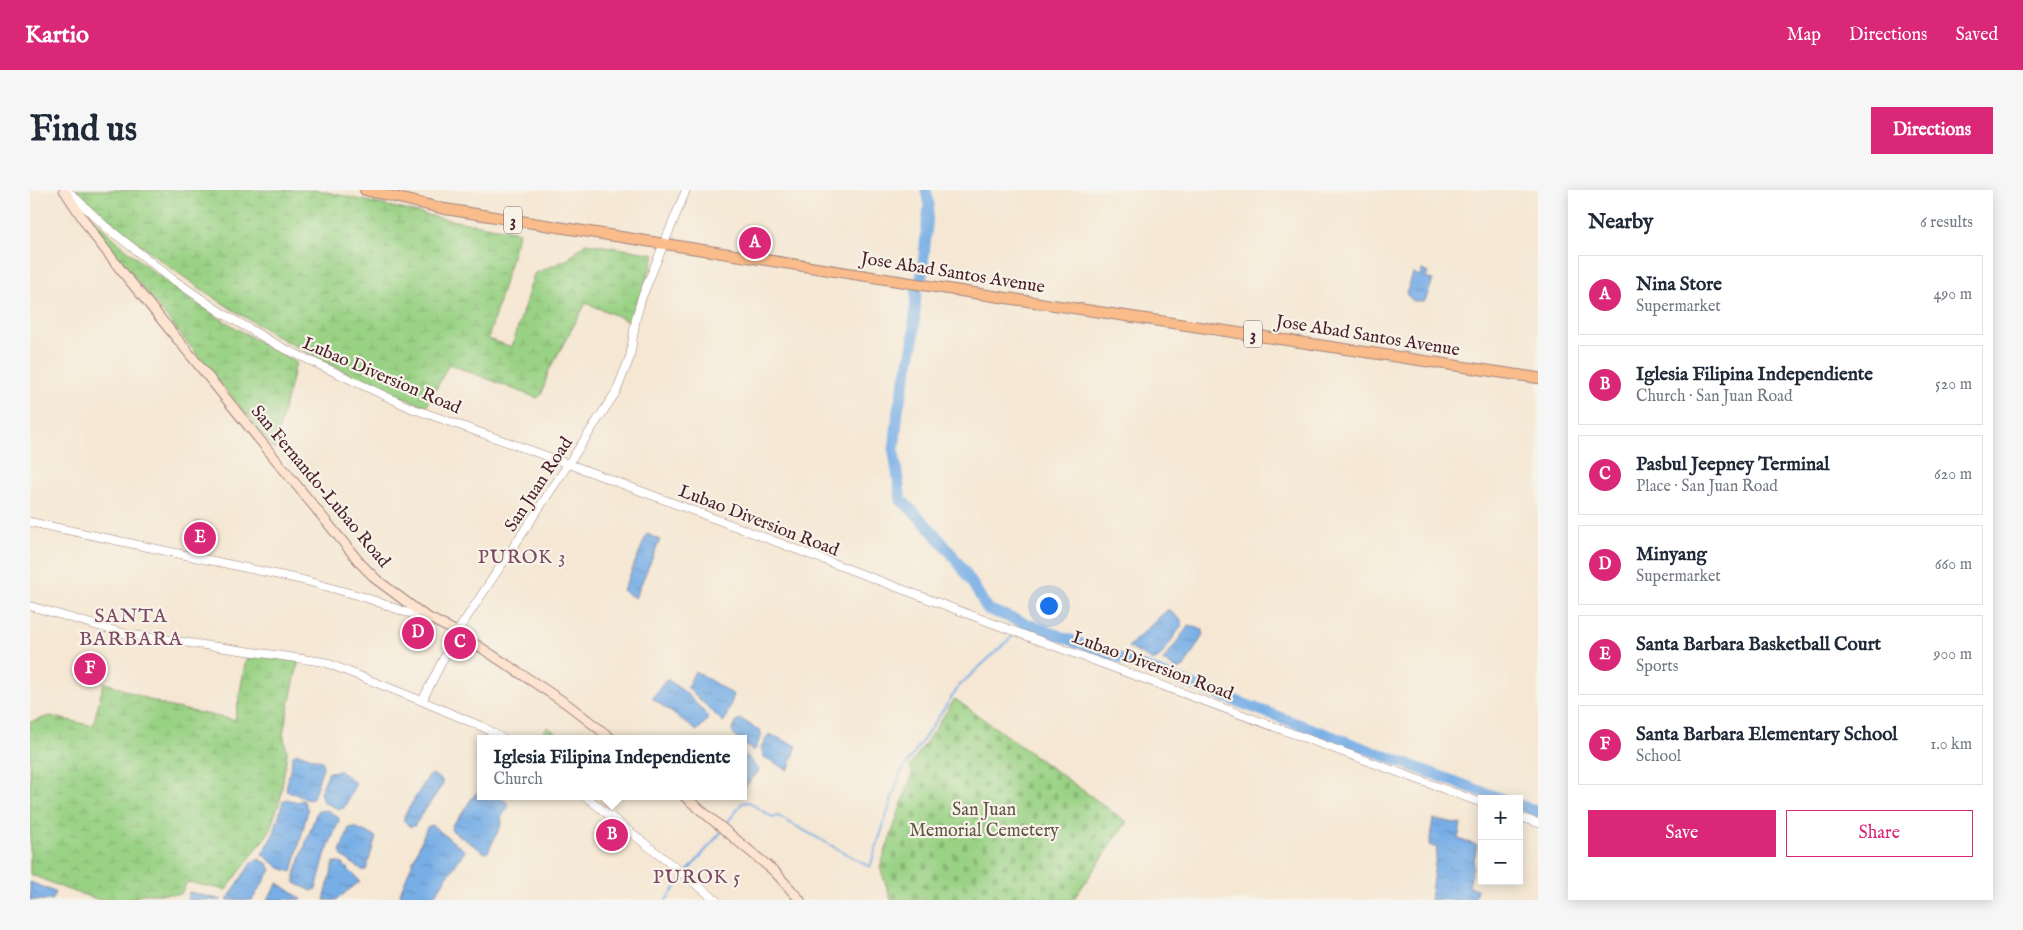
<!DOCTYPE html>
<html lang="en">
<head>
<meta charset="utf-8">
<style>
  body { margin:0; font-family:"IM FELL English",serif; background:#f6f6f7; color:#1f2937 }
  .controls { position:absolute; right:15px; bottom:15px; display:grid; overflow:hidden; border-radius:0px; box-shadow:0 2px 12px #0003 }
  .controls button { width:45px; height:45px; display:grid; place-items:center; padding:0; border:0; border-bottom:1px solid #e0e1e3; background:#fff; color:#1f2937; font:25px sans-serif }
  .you { position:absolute; left:1018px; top:415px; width:18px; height:18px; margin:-12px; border:4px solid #fff; border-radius:50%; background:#1a73e8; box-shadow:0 0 0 8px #1a73e833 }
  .badge { display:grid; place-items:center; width:32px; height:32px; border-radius:50%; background:#db2777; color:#fff; font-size:16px; font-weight:700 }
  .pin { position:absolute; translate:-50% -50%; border:2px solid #fff; box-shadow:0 1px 5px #0006 }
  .popup { position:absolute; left:447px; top:545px; width:270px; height:65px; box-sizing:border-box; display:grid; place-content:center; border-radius:0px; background:#fff; filter:drop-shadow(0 1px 4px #0005); font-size:16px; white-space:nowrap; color:#747a83 }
  .popup b { font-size:19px; color:#1f2937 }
  .popup::after { content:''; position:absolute; left:50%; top:100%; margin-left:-10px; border:10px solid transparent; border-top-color:#fff }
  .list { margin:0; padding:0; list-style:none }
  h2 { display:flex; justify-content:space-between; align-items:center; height:65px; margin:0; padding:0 20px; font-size:21px }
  h2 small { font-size:16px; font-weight:400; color:#747a83 }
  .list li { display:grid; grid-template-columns:32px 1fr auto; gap:15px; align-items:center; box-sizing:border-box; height:80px; margin:0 10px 10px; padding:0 10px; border:1px solid #e0e1e3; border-radius:0px }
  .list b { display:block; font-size:19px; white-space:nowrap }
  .list p { margin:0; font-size:16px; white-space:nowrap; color:#747a83 }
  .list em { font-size:16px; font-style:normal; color:#747a83 }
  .actions { display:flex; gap:10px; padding:15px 20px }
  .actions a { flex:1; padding:11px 0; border:1px solid #db2777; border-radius:0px; text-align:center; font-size:18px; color:#db2777 }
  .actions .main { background:#db2777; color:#fff }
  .map { position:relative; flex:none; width:1508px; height:710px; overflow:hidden; border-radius:0px }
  header { display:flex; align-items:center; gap:30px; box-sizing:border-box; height:70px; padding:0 25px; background:#db2777; color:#fff }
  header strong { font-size:24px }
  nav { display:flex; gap:28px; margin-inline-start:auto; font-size:18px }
  .intro { display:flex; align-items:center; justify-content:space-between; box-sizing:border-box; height:120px; padding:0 30px }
  h1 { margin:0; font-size:35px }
  .button { padding:12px 22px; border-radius:0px; background:#db2777; color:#fff; font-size:18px; font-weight:700 }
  main { display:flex; gap:30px; padding:0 30px }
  aside { flex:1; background:#fff; border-radius:0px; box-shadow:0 2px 12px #0003 }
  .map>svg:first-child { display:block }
  .green { fill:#9ad285; stroke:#727858 }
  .wetland { fill:url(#wetland-marsh); stroke:#727858 }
  .cemetery { fill:url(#cemetery-stones); stroke:#727858 }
  .water { fill:url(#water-ripples); stroke:#606688 }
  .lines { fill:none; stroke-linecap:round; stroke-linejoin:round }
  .stream { stroke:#77aee6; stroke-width:2 }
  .river { stroke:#77aee6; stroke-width:11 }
  .tertiary-casing { stroke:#a0837f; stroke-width:9 }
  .secondary-casing { stroke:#a0837f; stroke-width:11 }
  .trunk-casing { stroke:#a0837f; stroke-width:12 }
  .tertiary { stroke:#fff; stroke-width:8 }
  .secondary { stroke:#fde4d0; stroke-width:9 }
  .trunk { stroke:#f9bc8a; stroke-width:10 }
  .labels { text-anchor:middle; stroke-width:4.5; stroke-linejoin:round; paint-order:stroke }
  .shield { fill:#f7f3e8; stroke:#7e5f64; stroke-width:1 }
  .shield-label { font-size:16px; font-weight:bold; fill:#4a1f2b }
  .street-label { font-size:18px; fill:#4a1f2b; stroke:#f7f3e8 }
  .park-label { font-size:18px; fill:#625546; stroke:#f7f3e8 }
  .neighbourhood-label { font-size:19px; letter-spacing:1px; fill:#7c4964; stroke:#f7f3e8 }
  .quarter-label { font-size:20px; letter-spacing:1px; fill:#7c4964; stroke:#f7f3e8 }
</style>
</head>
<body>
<header>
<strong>Kartio</strong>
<nav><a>Map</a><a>Directions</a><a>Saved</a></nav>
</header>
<div class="intro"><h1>Find us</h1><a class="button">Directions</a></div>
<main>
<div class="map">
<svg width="1508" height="710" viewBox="0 0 1508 710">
  <defs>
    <pattern id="wetland-marsh" width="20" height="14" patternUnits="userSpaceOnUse" patternTransform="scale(1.25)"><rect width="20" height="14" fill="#9ad285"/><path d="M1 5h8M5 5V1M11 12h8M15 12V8" fill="none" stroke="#86b473"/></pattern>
    <pattern id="cemetery-stones" width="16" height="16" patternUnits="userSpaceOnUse" patternTransform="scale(1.25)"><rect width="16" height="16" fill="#9ad285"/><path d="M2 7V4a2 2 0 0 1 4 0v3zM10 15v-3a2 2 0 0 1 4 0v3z" fill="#86b473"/></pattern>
    <pattern id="water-ripples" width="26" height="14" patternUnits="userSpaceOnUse" patternTransform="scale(1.25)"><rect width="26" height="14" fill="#77aee6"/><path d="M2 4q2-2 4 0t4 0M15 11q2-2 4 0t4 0" fill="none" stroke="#648dbb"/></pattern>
  </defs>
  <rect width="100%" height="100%" fill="#f7f3e8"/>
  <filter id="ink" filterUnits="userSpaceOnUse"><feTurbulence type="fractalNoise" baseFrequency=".02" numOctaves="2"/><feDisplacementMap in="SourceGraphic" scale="10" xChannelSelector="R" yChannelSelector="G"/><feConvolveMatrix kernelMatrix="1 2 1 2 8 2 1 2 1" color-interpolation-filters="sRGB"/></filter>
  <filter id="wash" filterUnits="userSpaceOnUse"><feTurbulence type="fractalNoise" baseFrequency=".0096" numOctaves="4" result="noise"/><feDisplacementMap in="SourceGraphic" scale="20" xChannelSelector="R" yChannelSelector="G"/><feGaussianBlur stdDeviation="1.12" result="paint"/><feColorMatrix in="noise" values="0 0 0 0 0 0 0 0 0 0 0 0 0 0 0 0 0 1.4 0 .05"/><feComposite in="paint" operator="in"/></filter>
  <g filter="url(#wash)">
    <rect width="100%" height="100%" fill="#f5e7d3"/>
    <g class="green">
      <path d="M166 332 180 335 174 364 160 361Z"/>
      <path d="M517 537 533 547 532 549H509Z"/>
    </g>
    <g class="wetland">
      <path d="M45 0H288L415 29 489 42 458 149 482 157 504 84 538 69 555 53 625 64 602 132 556 113 518 182 512 204 507 208 419 174 397 216C363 206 330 190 299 174 206 127 123 70 45 0Z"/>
      <path d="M55 20C114 82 190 132 266 172L244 259 52 24Z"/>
      <path d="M217 464 269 469 253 543 257 563 250 610 239 642 196 700 157 692 151 704H111L103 710H70L36 699 0 684V532L20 526 63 536 74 492 136 516 205 530Z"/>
    </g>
    <path class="cemetery" d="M925 509 1097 632 1043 710H861L850 677 882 584 880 576Z"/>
    <g class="water">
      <path d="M1392 80 1398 83 1396 88 1403 90 1395 111H1383L1376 104 1383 83 1390 86Z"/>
      <path d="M617 344 630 350 605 408 593 401Z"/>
      <path d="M1138 419 1152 431V435L1130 467 1123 471 1098 457Z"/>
      <path d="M1159 435 1173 440V445L1154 477 1148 480 1133 471Z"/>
      <path d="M665 481 704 505 695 530 693 532 657 497Z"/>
      <path d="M637 489 656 503 677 525V530L667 541 622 508Z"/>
      <path d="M711 529 730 541 732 545 724 561 713 554V549L706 548 702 541 707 531Z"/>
      <path d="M739 544 767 556 758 580 734 567 731 557Z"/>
      <path d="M268 563 292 571 293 577 283 608 278 610 256 600 263 565Z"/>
      <path d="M717 566 729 581 714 598 713 567Z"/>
      <path d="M310 581 326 593 314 618 309 619 293 612 290 602 299 582Z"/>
      <path d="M402 584 412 590 413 594 384 636 380 637 374 631V626L398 587Z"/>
      <path d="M451 599V606H466L477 612 479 616 471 627 472 633 458 662 455 663 421 640 423 633C435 625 438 608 451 599Z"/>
      <path d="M257 609 266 612 273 610 278 620 262 682 250 678 232 664 244 643 253 611Z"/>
      <path d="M297 620 308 627 309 631 295 665 286 699 282 701 265 693V684L287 621Z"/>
      <path d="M1403 629 1431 634 1428 649 1447 655 1439 697 1447 699 1444 710H1400L1407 658 1399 655Z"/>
      <path d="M402 635 435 661 401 710H373L370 703 397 637Z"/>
      <path d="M325 637 346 647 336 680H332L312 666 310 661 319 638Z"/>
      <path d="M229 669 238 674 241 680 222 710H197L221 673Z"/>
      <path d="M304 672 312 673 330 691 306 710H294Z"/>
      <path d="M0 692 25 702 22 710H0Z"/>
      <path d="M248 693 272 709 237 710Z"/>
      <path d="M159 702 192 710H157Z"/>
    </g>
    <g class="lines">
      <g class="stream">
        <path d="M989 440 997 433"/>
        <path d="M694 637 712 613 719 612 743 628 748 626 840 677 870 584 930 495 984 445"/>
        <path d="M657 682 692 641"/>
        <path d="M636 710 653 688"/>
      </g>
      <g class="river">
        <path d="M896 0 899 15 892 85 886 103 883 155 868 219 864 262 871 310C905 341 936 378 957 419L1472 609"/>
        <path d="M1489 615 1508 622"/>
      </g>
    </g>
  </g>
  <g filter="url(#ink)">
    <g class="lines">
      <defs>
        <g id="tertiary">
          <path d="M38 1 75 36 141 88 192 123 249 156 381 218 539 274 970 436 1452 613"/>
          <path d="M0 332 273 390 334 407 375 422 394 426"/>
          <path d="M0 416 96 444 294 472 392 511 455 538 473 549"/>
          <path d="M392 511 427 442 586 202 600 167 606 128 612 107 656 0"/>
          <path d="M555 606 686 710"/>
          <path d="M1489 627 1508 633"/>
        </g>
        <g id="secondary">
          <path d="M34 0 63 44 91 80 331 374 347 390 395 426 427 442 537 514 582 549"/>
          <path d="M654 606 745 682 770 710"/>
        </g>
        <path id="trunk" d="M335 0 415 19 937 102 1508 188"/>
      </defs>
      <use href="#tertiary" class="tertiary-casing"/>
      <use href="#secondary" class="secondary-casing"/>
      <use href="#trunk" class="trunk-casing"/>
      <use href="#tertiary" class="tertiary"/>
      <use href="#secondary" class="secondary"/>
      <use href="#trunk" class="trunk"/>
    </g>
  </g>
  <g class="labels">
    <g class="shield">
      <rect x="474" y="16.5" width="18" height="27" rx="4"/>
      <rect x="1214" y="130.5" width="18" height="27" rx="4"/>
    </g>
    <g class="shield-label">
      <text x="483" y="36">3</text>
      <text x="1223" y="150">3</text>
    </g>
    <g class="street-label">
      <text transform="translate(923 82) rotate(9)" y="6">Jose Abad Santos Avenue</text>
      <text transform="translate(1338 145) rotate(9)" y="6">Jose Abad Santos Avenue</text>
      <text transform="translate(352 185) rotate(23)" y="6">Lubao Diversion Road</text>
      <text transform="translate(508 294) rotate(-57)" y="6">San Juan Road</text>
      <text transform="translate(291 296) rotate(50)" y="6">San Fernando-Lubao Road</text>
      <text transform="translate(729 330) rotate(21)" y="6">Lubao Diversion Road</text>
      <text transform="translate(1123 475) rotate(20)" y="6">Lubao Diversion Road</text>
    </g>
    <g class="park-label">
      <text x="954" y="625">San Juan<tspan x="954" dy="21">Memorial Cemetery</tspan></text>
    </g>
    <g class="neighbourhood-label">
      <text x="492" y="373">PUROK 3</text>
      <text x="667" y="693">PUROK 5</text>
    </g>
    <g class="quarter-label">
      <text x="101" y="432">SANTA<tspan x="101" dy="23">BARBARA</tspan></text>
    </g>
  </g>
</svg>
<div class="controls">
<button>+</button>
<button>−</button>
</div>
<div class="you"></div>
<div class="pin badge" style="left:725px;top:53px">A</div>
<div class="pin badge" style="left:582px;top:645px">B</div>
<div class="popup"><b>Iglesia Filipina Independiente</b>Church</div>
<div class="pin badge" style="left:430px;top:453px">C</div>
<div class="pin badge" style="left:388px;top:443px">D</div>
<div class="pin badge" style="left:170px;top:348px">E</div>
<div class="pin badge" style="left:60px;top:479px">F</div>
</div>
<aside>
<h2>Nearby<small>6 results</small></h2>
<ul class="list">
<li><span class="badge">A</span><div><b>Nina Store</b><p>Supermarket</p></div><em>490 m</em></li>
<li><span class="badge">B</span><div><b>Iglesia Filipina Independiente</b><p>Church · San Juan Road</p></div><em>520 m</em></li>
<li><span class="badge">C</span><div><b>Pasbul Jeepney Terminal</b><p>Place · San Juan Road</p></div><em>620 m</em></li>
<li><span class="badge">D</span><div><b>Minyang</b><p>Supermarket</p></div><em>660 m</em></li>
<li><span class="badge">E</span><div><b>Santa Barbara Basketball Court</b><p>Sports</p></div><em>900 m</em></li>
<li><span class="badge">F</span><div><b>Santa Barbara Elementary School</b><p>School</p></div><em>1.0 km</em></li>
</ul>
<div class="actions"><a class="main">Save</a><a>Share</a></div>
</aside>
</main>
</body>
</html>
